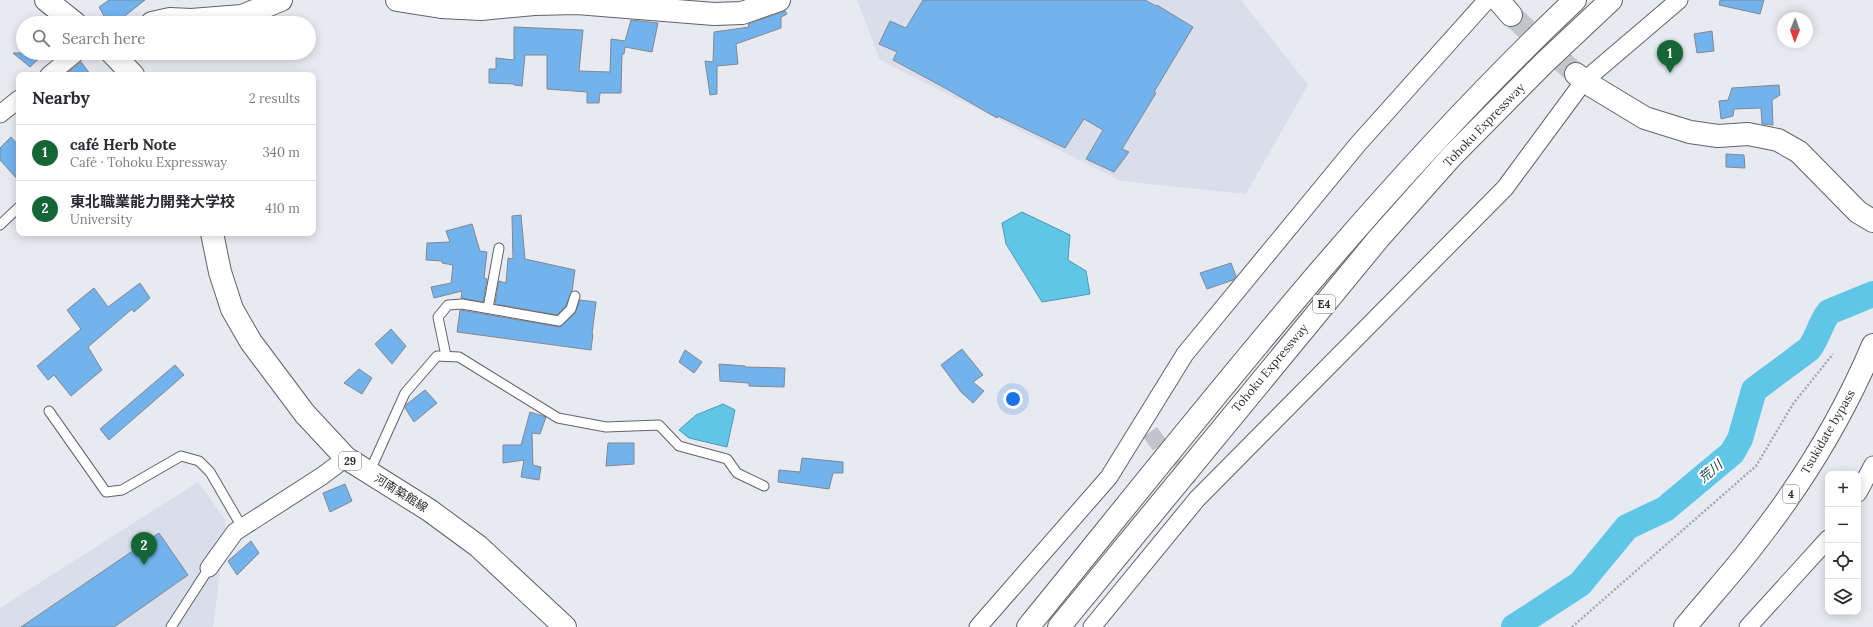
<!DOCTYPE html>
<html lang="en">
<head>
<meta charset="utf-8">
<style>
  body { margin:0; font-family:Lora,"Noto Sans JP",serif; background:#f7f7f7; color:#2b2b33 }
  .controls { position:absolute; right:12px; bottom:12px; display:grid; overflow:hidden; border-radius:8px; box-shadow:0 2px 10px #0003 }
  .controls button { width:36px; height:36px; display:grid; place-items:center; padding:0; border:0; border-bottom:1px solid #e1e1e2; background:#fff; color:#2b2b33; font:20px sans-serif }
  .compass { position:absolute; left:1777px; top:12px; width:36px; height:36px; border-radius:50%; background:#fff; box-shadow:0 2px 10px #0003; rotate:181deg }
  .you { position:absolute; left:1013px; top:399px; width:14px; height:14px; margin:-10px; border:3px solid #fff; border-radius:50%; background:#1a73e8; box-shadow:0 0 0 6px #1a73e833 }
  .badge { display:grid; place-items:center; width:26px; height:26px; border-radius:50%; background:#156636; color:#fff; font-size:13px; font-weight:700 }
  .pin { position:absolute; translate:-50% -33px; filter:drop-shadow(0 1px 2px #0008) }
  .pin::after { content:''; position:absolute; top:21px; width:14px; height:12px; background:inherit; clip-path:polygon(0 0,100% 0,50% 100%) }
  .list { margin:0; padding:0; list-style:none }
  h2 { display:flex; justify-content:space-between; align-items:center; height:52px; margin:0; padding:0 16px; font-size:17px }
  h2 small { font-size:13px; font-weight:400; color:#7c7c81 }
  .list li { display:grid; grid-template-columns:26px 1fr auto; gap:12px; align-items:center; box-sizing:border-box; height:56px; padding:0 16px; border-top:1px solid #e1e1e2 }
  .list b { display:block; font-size:15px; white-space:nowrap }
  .list p { margin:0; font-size:13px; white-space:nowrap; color:#7c7c81 }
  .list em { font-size:13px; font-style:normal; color:#7c7c81 }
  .icon { flex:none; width:22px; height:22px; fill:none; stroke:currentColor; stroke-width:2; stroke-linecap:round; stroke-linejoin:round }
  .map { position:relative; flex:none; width:1873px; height:627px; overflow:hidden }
  .search { position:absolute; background:#fff; box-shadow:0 2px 10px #0003; left:16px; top:16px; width:300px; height:44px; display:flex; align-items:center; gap:10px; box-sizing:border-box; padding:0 14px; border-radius:22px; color:#7c7c81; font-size:15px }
  .panel { position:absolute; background:#fff; box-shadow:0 2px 10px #0003; left:16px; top:72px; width:300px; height:164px; border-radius:8px }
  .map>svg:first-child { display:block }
  .built { fill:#d9deeb }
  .water { fill:#5fc6e8; stroke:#5199b2 }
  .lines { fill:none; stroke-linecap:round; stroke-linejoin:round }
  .river { stroke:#5fc6e8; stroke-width:26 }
  .building { fill:#72b3ed; stroke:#83888d }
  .street-tunnel { stroke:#c3c5cb; stroke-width:17; stroke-dasharray:17 8; stroke-linecap:butt }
  .secondary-tunnel { stroke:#c3c5cb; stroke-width:22; stroke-dasharray:22 11; stroke-linecap:butt }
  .lane-casing { stroke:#616369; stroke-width:11 }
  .street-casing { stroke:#616369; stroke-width:19 }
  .secondary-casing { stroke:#616369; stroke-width:24 }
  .primary-casing { stroke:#616369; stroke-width:24 }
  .highway-casing { stroke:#616369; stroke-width:24 }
  .path { stroke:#a7a8ae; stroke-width:2.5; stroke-dasharray:2 2; stroke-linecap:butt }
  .lane { stroke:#fff; stroke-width:9 }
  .street { stroke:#fff; stroke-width:17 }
  .secondary { stroke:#fff; stroke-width:22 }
  .primary { stroke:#fff; stroke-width:22 }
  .highway { stroke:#fff; stroke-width:22 }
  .labels { text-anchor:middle; stroke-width:4; stroke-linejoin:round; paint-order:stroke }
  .shield { fill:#fff; stroke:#6e6e70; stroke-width:1 }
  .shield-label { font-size:11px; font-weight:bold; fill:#303033 }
  .street-label { font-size:12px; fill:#303033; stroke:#fff }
  .water-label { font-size:13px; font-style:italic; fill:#0b3b49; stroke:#fff }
</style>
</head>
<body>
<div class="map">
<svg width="1873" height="627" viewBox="0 0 1873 627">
  <rect width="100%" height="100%" fill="#e8eaf1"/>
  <g class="built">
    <path d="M857 0H1241L1308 85 1246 194 1121 181 880 60Z"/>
    <path d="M198 482 226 521 213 627H0V608Z"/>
  </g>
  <g class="water">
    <path d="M1022 212 1070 235 1068 260 1086 271 1090 294 1042 302 1006 244 1002 223Z"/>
    <path d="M723 404 735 410 727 447 689 438 679 430 696 415Z"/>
  </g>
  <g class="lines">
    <path class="river" d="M1514 627 1580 584 1627 527 1665 509 1732 453 1740 439 1754 390 1809 349C1818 338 1820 323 1829 312L1873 294"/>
  </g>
  <g class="building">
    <path d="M109 0H145L116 23H108L99 7Z"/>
    <path d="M923 0H1145L1156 6 1157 5 1193 27 1154 92 1156 93 1122 149 1129 152 1114 172 1086 159 1103 130 1084 119 1065 148 998 116 997 118 945 88 893 60 897 52 879 44 890 21 906 28Z"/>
    <path d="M1720 0H1764L1760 14 1719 5Z"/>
    <path d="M785 11 787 14 781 17V28L736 44 738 64 717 66V94L710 95 705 61 713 62 714 32 749 27 748 24Z"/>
    <path d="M631 20 658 23 652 52 625 47 624 54H622L621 93H600L599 103H587V92L547 89V55H525L522 86 514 85V84L489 83V69H496V58L514 60V27L583 30 579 71 610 72 611 39 625 41Z"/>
    <path d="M1712 31 1714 51 1697 53 1694 34Z"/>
    <path d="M13 53H45L30 67Z"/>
    <path d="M81 62 91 75H65Z"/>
    <path d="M1779 85 1780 95 1772 100 1773 125 1762 124 1761 108 1734 109 1733 116 1721 119 1719 101 1728 100 1732 88Z"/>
    <path d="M11 137 19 146V181L0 160V148Z"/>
    <path d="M1726 154 1744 155 1745 168 1726 167Z"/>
    <path d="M521 215 525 259 575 270 572 291 566 306 557 315 495 304 499 281 506 283 508 258 513 259 512 216Z"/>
    <path d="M472 224 480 251 487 252 484 278 487 279 483 302 461 298 462 291 434 298 431 287 451 283 453 265 442 263V261L426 260 427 243 450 242 446 231Z"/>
    <path d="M1231 263 1236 276 1233 280 1207 289 1200 273Z"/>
    <path d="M140 283 150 298 134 312 132 309 88 347 102 370 71 396 54 375 48 380 37 366 81 329 67 310 94 288 108 307Z"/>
    <path d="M580 300 596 302 592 334H593L591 350 457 332 460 310 560 327 575 313Z"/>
    <path d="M391 329 406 346 392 364 375 344Z"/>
    <path d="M962 349 983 375 973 382 984 391 973 403 961 392 941 365Z"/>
    <path d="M685 350 702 362 694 373 679 362Z"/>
    <path d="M719 364 745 366V367L785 368 784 387 749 386V383L720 381Z"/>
    <path d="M175 365 184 375 109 440 100 429Z"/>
    <path d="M359 369 372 378 362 394 344 383Z"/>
    <path d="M425 390 437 403 414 422 405 408 407 404Z"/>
    <path d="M530 412 546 417 540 434 532 433 533 465 541 467 539 480 521 477 524 460 503 463V445H521Z"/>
    <path d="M608 443H634V464L606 466Z"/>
    <path d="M802 458 843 462V473H833L829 489 778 482 779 470 800 472Z"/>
    <path d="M345 484 352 501 330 512 323 493Z"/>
    <path d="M159 533 188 575 114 627H21Z"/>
    <path d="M251 541 259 553 237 575 228 561Z"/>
  </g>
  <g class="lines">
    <path class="street-tunnel" d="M1150 432 1192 490"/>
    <path class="secondary-tunnel" d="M1511 15 1576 74"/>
    <defs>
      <g id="lane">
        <path d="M0 225 19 207"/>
        <path d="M488 308 499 248"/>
        <path d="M446 356 438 317 448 305 462 304 559 321 571 309 575 296"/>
        <path d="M49 411 106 492 122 490 181 456 199 461 210 472 242 527"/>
        <path d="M369 473 405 393 437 356 459 357 558 418 606 427 659 425 679 446 727 459 737 473 764 486"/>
        <path d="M171 627 209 568"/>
      </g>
      <g id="street">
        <path d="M49 75 76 53"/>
        <path d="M0 114 19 99"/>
        <path d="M1858 493 1873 465"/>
        <path d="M209 568 235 532 322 476 346 458"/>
        <path d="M978 627 1109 477 1185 354 1358 144 1487 0"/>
        <path d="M1092 627 1197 499 1505 188 1584 81 1679 0"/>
        <path d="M1748 627 1828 539"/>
      </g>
      <g id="secondary">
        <path d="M397 0 441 7 481 9 534 4 577 3 714 14 742 13 779 0"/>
        <path d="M1498 0 1511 15"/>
        <path d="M152 23 170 19 191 20 242 16 281 0"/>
        <path d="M1576 74 1592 86 1645 118 1690 132 1718 136 1748 134 1778 140 1799 152 1858 212 1873 221"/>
      </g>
      <g id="primary">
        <path d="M46 0 75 23"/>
        <path d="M112 53 133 75"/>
        <path d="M212 233 220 272 232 309 251 342 305 414 346 458 429 510 478 546 565 627"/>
      </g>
      <g id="highway">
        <path d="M1028 627C1203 412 1373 191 1575 0"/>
        <path d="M1059 627 1379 238 1452 156 1545 62 1611 0"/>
        <path d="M1685 627C1708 599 1733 572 1755 543 1803 482 1843 416 1873 345"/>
      </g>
    </defs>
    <use href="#lane" class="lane-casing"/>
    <use href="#street" class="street-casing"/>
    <use href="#secondary" class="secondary-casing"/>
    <use href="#primary" class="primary-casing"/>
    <use href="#highway" class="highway-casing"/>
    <path class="path" d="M1572 627 1756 466 1793 404 1833 354"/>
    <use href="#lane" class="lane"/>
    <use href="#street" class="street"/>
    <use href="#secondary" class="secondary"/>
    <use href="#primary" class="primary"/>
    <use href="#highway" class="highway"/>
  </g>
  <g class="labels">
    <g class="shield">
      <rect x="1313" y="295" width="22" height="18" rx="3"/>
      <rect x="339" y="452" width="22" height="18" rx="3"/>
      <rect x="1783" y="485" width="16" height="18" rx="3"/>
    </g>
    <g class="shield-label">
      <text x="1324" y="308">E4</text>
      <text x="350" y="465">29</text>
      <text x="1791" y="498">4</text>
    </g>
    <g class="street-label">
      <text transform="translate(1484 125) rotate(-46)" y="4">Tohoku Expressway</text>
      <text transform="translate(1270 368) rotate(-50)" y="4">Tohoku Expressway</text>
      <text transform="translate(1828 432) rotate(-60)" y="4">Tsukidate bypass</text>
      <text transform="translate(401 493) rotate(32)" y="4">河南築館線</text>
    </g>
    <g class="water-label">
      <text transform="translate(1710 471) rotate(-40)" y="5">荒川</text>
    </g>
  </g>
</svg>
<div class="controls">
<button>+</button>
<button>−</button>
<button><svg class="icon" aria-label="locate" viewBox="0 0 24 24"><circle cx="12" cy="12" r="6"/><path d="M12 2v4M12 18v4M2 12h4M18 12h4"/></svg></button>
<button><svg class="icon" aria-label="layers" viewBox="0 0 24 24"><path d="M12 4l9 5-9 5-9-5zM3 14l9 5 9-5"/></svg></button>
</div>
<svg class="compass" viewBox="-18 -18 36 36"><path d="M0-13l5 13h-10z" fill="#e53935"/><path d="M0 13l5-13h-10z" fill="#7c7c81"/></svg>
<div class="you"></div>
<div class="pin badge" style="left:1670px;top:73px">1</div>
<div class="pin badge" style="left:144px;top:565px">2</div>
<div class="search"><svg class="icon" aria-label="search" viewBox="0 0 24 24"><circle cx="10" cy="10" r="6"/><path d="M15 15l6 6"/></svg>Search here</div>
<section class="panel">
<h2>Nearby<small>2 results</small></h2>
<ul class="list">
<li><span class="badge">1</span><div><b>café Herb Note</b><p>Café · Tohoku Expressway</p></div><em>340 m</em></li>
<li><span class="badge">2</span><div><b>東北職業能力開発大学校</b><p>University</p></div><em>410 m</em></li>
</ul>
</section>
</div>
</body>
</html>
